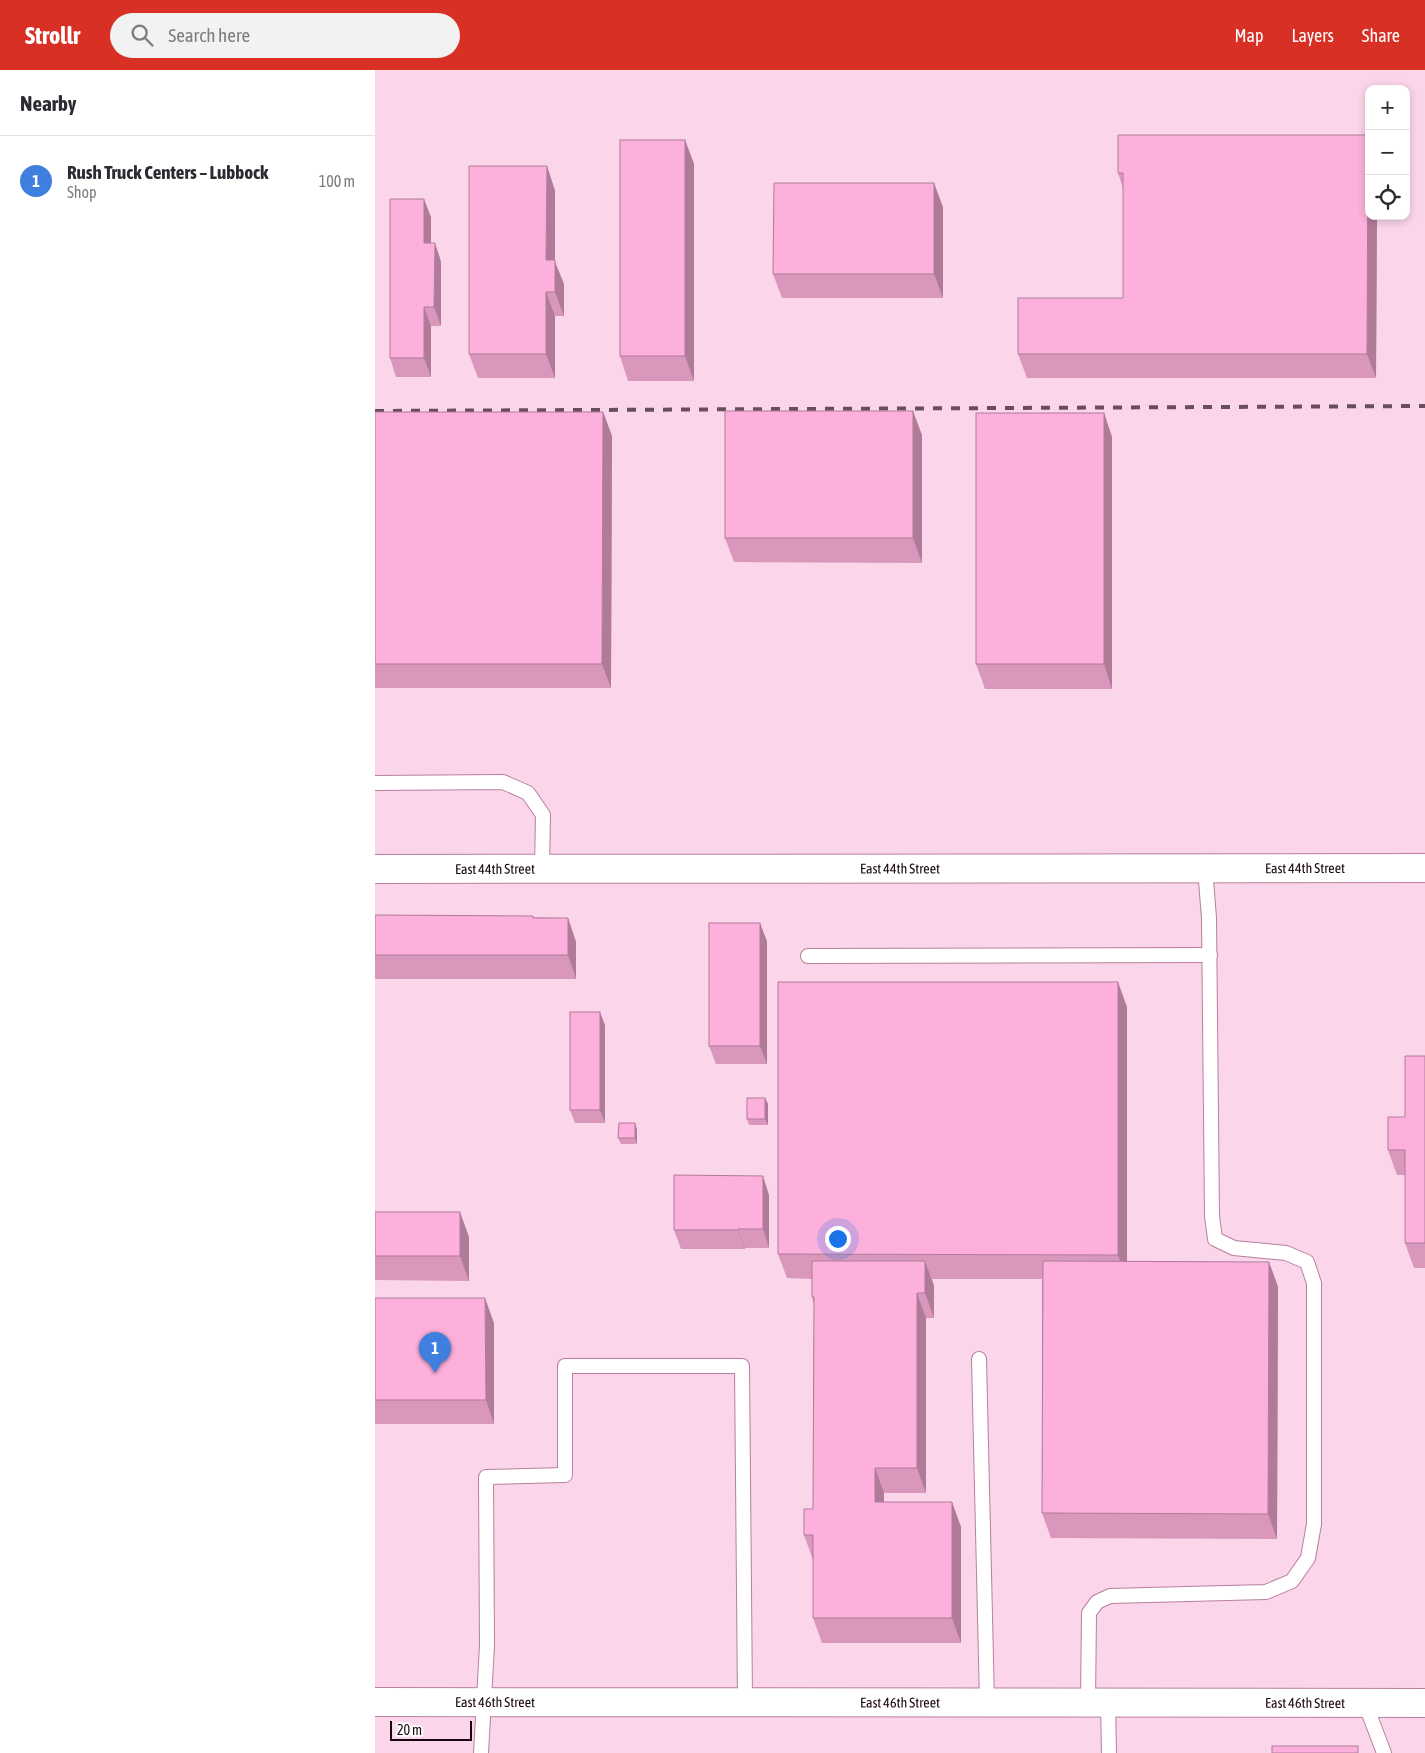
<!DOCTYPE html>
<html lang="en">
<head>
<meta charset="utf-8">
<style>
  body { margin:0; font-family:"Asap Condensed",sans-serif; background:#f2f2f3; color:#2b2b33 }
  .controls { position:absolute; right:15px; top:15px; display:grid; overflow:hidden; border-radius:10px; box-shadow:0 2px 8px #0003 }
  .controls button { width:45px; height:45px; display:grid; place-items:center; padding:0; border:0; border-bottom:1px solid #e1e1e2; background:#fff; color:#2b2b33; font:25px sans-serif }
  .scale { position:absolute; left:15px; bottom:12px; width:82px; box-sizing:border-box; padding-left:5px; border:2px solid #180510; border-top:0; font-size:14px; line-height:18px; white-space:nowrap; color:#180510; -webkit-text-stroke:4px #fff; paint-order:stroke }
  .you { position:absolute; left:462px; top:1168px; width:18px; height:18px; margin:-12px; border:4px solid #fff; border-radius:50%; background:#1a73e8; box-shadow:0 0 0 8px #1a73e833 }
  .badge { display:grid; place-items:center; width:32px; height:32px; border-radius:50%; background:#d93025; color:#fff; font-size:16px; font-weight:700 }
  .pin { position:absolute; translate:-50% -41px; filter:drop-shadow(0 1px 2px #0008) }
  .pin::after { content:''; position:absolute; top:26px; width:18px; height:15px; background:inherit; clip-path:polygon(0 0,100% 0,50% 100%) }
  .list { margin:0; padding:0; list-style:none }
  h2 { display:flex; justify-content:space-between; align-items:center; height:65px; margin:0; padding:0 20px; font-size:21px }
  h2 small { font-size:16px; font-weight:400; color:#7c7c81 }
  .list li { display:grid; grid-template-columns:32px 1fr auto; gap:15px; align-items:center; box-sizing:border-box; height:90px; padding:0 20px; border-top:1px solid #e1e1e2 }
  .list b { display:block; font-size:19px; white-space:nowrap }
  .list p { margin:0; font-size:16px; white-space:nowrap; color:#7c7c81 }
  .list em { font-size:16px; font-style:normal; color:#7c7c81 }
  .icon { flex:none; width:28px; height:28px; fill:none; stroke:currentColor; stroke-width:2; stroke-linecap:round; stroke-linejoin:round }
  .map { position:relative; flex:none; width:1050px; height:1683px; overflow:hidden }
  header { display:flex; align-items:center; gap:30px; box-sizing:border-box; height:70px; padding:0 25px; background:#d93025; color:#fff }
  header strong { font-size:24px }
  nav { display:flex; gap:28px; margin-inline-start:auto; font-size:18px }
  .search { width:350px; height:45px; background:#f2f2f3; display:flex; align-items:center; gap:12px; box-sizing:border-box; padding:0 18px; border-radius:28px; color:#7c7c81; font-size:19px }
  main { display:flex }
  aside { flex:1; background:#fff }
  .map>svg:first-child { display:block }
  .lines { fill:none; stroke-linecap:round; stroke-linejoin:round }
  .lane-casing { stroke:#b87f9f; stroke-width:16 }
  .street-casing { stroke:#b87f9f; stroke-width:30 }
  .lane { stroke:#fff; stroke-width:14 }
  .street { stroke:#fff; stroke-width:28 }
  .rail { stroke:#684e5d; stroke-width:4; stroke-dasharray:9 9; stroke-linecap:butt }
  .wall { fill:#d997bc }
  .shaded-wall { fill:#b07b99 }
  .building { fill:#fcb0db; stroke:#b07b99 }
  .labels { text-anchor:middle; stroke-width:4; stroke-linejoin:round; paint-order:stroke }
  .street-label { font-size:14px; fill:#180510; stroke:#fff }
</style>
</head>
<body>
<header>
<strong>Strollr</strong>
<div class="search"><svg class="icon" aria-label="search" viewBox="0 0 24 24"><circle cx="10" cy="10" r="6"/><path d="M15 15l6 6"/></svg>Search here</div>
<nav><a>Map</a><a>Layers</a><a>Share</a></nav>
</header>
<main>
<aside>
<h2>Nearby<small></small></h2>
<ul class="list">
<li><span class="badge" style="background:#3f7fe0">1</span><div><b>Rush Truck Centers – Lubbock</b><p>Shop</p></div><em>100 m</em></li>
</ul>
</aside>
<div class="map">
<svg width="1050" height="1683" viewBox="0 0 1050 1683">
  <rect width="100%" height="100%" fill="#fbd5e9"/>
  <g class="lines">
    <defs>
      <g id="lane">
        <path d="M0 713 128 712 153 723 168 745 167 798"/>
        <path d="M433 886 835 885"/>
        <path d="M604 1289 612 1632"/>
        <path d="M713 1632 714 1543 722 1532 735 1526 891 1522 917 1511 933 1488 939 1454V1213L932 1192 911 1183 859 1178 840 1169 837 1146 834 848 830 798"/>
        <path d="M733 1632 734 1683"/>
        <path d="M990 1633 1009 1683"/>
        <path d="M106 1683 112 1575 111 1407 190 1405V1296H367L370 1632"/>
      </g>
      <g id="street">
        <path id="s1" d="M0 799 1050 798"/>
        <path id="s2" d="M0 1632 1050 1633"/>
      </g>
    </defs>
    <use href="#lane" class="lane-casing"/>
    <use href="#street" class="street-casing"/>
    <use href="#lane" class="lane"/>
    <use href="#street" class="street"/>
    <path class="rail" d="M0 341 1050 336"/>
  </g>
  <g class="wall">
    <path d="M994 68V146H1002L1001 308H652L643 284 748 228V118L743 103Z"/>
    <path d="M310 70 319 94V311H253L245 286Z"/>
    <path d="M172 96 180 121V192L189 214V246H180V308H103L94 284Z"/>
    <path d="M568 137V228H407L398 204Z"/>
    <path d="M56 147V173H60L66 192V256H56V307H21L15 288Z"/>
    <path d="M0 342H228L237 366 236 618H0Z"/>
    <path d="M729 343 737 367V619H610L601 594Z"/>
    <path d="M547 365V493L359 492 350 468Z"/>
    <path d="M0 845 193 848 201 872V909H0Z"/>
    <path d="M392 871V994H341L334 976Z"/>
    <path d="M752 937V1192H894L903 1217 902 1469 676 1468 667 1443V1209H557L559 1216V1248H551V1423H509V1432H577L586 1457V1573H447L438 1548V1490L429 1465 438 1439 439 1235 437 1227V1209L412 1208 403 1184Z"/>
    <path d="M230 955V1053H200L195 1040Z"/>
    <path d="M1050 986V1198H1039L1030 1173V1105H1022L1013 1080 1030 1047Z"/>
    <path d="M390 1028 393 1034V1055H374L372 1049Z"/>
    <path d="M260 1053 262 1060V1074H246L243 1068Z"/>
    <path d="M394 1125V1178H370V1179H306L299 1160Z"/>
    <path d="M0 1142 94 1167V1211L0 1210Z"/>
    <path d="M0 1228 119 1253V1354H0Z"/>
  </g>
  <g class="shaded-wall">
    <path d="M993 65 994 68V146H1002L1001 308 992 284Z"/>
    <path d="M310 70 319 94V311L310 286Z"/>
    <path d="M172 96 180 121V192L189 214V246L180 222 171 190Z"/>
    <path d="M559 113 568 137V228L559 204Z"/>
    <path d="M49 129 56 147V192L49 173Z"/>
    <path d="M60 173 66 192V256L59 237Z"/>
    <path d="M171 222 180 246V308L171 284Z"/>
    <path d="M49 237 56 256V307L49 288Z"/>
    <path d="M538 341 547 365V493L538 468Z"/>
    <path d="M228 342 237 366 236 618 227 594Z"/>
    <path d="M729 343 737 367V619L729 594Z"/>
    <path d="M193 848 201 872V909L193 885Z"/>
    <path d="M385 853 392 871V994L385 976Z"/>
    <path d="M743 912 752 937V1209L743 1185Z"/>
    <path d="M225 942 230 955V1053L225 1040Z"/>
    <path d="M390 1028 393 1034V1055L390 1049Z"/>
    <path d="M260 1053 262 1060V1074L260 1068Z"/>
    <path d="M388 1106 394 1125V1178L388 1159Z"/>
    <path d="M85 1142 94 1167V1211L85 1186Z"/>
    <path d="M363 1159 370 1178V1179L363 1160Z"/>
    <path d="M550 1191 559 1216V1248L550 1223Z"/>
    <path d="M894 1192 903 1217 902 1469 893 1444Z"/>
    <path d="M542 1223 551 1248V1423L542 1398Z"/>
    <path d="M110 1228 119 1253V1354L111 1330Z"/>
    <path d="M500 1398 509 1423V1457L500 1432Z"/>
    <path d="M577 1432 586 1457V1573L577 1548Z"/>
  </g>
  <g class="building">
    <path d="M743 65H993L992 284H643V228H748V103H743Z"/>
    <rect x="245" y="70" width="65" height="216"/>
    <path d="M94 96H172L171 190H180V222H171V284H94Z"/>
    <path d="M399 113H559V204H398Z"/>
    <path d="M15 129H49V173H60L59 237H49V288H15Z"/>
    <rect x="350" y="341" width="188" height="127"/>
    <path d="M0 342H228L227 594H0Z"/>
    <rect x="601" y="343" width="128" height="251"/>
    <path d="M0 845 158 846V848H193V885H0Z"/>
    <rect x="334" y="853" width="51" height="123"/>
    <path d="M403 912H743V1185L403 1184Z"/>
    <rect x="195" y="942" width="30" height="98"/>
    <path d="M1030 986H1050V1173H1030V1080H1013V1047H1030Z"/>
    <rect x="372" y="1028" width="18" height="21"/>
    <path d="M244 1053H260V1068H243Z"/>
    <path d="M299 1105 388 1106V1159H363V1160H299Z"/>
    <rect x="0" y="1142" width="85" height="44"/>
    <path d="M437 1191H550V1223H542V1398H500V1432H577V1548H438V1465H429V1439H438L439 1227H437Z"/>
    <path d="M668 1191 894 1192 893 1444 667 1443Z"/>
    <path d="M0 1228H110L111 1330H0Z"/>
    <rect x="897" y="1676" width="86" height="7"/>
  </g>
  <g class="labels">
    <g class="street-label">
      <text dy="5" stroke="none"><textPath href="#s1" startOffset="120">East 44th Street</textPath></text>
      <text dy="5" stroke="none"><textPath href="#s1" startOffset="525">East 44th Street</textPath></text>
      <text dy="5" stroke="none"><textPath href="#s1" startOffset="930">East 44th Street</textPath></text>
      <text dy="5" stroke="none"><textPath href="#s2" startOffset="120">East 46th Street</textPath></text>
      <text dy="5" stroke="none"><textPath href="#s2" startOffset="525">East 46th Street</textPath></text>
      <text dy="5" stroke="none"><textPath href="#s2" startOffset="930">East 46th Street</textPath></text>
    </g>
  </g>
</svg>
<div class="controls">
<button>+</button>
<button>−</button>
<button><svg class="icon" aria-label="locate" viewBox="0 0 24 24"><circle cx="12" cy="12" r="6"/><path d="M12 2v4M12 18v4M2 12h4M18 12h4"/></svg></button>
</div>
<div class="scale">20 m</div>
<div class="you"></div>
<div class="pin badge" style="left:60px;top:1303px;background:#3f7fe0">1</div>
</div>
</main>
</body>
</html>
